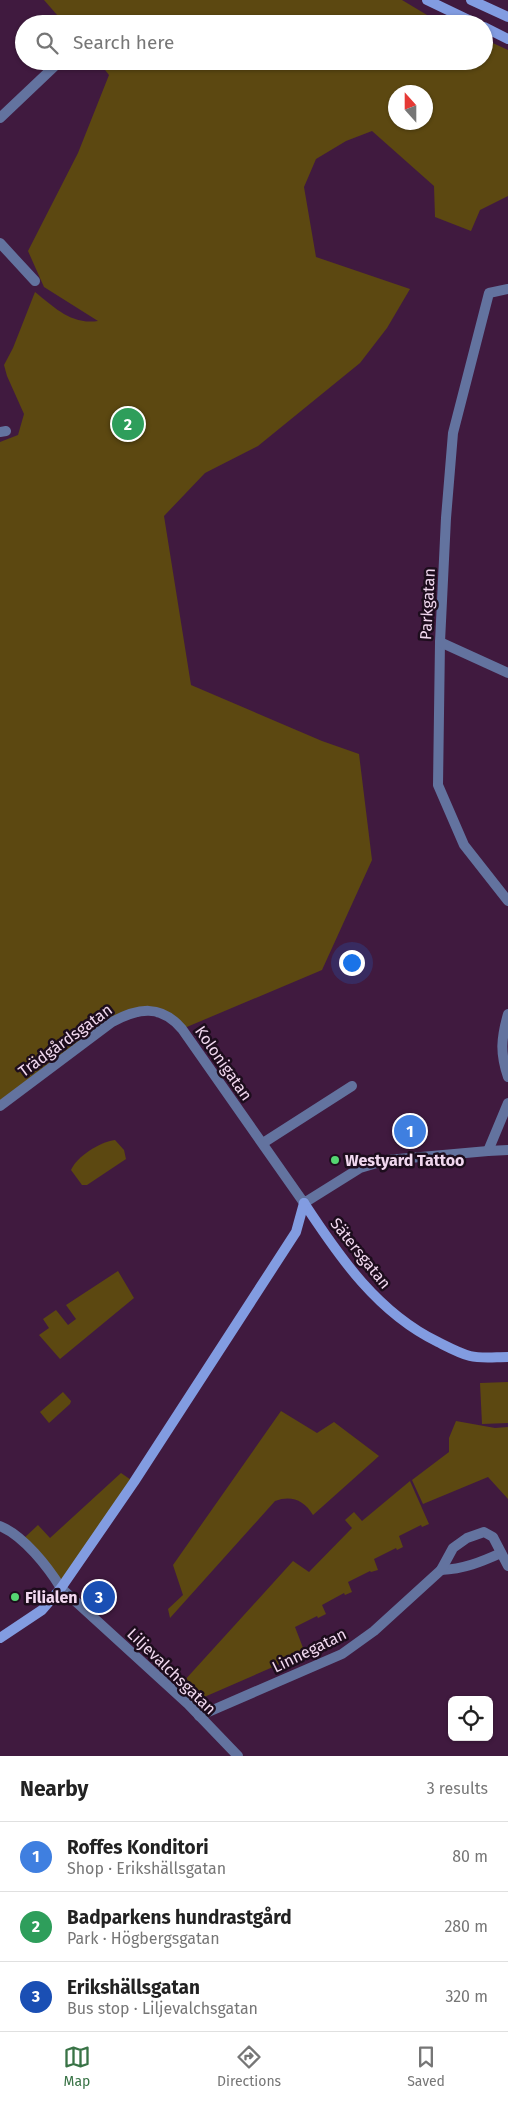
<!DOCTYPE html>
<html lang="en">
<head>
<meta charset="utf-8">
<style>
  body { margin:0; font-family:"Fira Sans",sans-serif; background:#f2f2f2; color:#222 }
  .controls { position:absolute; right:15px; bottom:15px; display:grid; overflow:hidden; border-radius:8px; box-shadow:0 1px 4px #0004 }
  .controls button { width:45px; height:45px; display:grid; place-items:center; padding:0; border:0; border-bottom:1px solid #e0e0e0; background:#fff; color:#222; font:25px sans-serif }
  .compass { position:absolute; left:388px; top:85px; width:45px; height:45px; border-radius:50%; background:#fff; box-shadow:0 1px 4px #0004; rotate:339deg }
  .you { position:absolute; left:351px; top:962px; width:18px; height:18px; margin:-12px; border:4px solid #fff; border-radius:50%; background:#1a73e8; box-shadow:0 0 0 8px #1a73e833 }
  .badge { display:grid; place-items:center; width:32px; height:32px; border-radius:50%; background:#397346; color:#fff; font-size:16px; font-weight:700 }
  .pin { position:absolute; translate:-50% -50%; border:2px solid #fff; box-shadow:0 1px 5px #0006 }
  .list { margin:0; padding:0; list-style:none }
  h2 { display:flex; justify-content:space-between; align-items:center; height:65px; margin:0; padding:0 20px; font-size:21px }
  h2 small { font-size:16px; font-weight:400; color:#767676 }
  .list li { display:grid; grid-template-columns:32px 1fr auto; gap:15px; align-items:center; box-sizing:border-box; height:70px; padding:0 20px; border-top:1px solid #e0e0e0 }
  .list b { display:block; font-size:19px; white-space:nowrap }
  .list p { margin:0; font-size:16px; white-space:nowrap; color:#767676 }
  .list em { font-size:16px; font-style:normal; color:#767676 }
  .icon { flex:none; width:28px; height:28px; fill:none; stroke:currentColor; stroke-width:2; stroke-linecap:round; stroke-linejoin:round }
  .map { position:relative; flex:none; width:508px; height:1756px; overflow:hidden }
  .search { position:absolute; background:#fff; box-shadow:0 1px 4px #0004; left:15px; right:15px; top:15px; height:55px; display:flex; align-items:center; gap:12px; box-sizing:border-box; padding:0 18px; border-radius:28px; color:#767676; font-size:19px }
  .sheet { height:275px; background:#fff }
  nav { display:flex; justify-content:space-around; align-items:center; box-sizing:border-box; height:70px; border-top:1px solid #e0e0e0; background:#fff; font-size:14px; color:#767676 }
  nav a { display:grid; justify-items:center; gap:2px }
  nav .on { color:#397346 }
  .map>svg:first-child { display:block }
  .green { fill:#5c4811; fill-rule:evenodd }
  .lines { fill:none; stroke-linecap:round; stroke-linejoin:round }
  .street { stroke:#63739f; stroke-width:10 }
  .secondary { stroke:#829ce1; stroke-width:10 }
  .poi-dot { fill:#55d672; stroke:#1d0d1d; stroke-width:2 }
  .labels { text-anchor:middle; stroke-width:5; stroke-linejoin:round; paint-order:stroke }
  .street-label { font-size:16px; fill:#f1d8ef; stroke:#1d0d1d }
  .poi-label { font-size:16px; font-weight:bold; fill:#f1d8ef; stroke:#1d0d1d; text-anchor:start }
</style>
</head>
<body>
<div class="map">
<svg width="508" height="1756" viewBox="0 0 508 1756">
  <rect width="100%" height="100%" fill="#401a3f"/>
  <g class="green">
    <path d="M44 0H402L442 24H65Z"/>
    <path d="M484 39 508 50V196L480 210 471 231 435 217 434 186 372 131 346 141 316 159 304 187 316 257 410 289 387 328 360 363 258 446 205 473 164 516 191 685 322 741 359 754 372 860 322 970 182 1029 163 1013 124 1016 0 1106V442L18 435 24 414 7 376 4 365 13 348 35 292C54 307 71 325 98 321L44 287 28 251 78 153 109 75 98 61H484ZM396 92H426V122H396Z"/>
    <path d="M115 1140 124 1150 126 1159 87 1185H82L71 1170C77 1156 100 1142 115 1140Z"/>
    <path d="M118 1271 134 1298 60 1359 39 1335 49 1328 43 1319 56 1310 68 1325 76 1319 66 1305Z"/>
    <path d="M508 1382V1423L482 1424 480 1383Z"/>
    <path d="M63 1392 71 1401 70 1404 49 1423 40 1412Z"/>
    <path d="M281 1411 317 1433 334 1422 379 1456 313 1515C304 1500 291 1495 275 1501L170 1618 168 1609 183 1595 173 1565Z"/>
    <path d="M456 1421 495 1428 508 1427V1499L488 1477 423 1504 412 1480 449 1452V1438Z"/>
    <path d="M121 1473 134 1482 61 1588 21 1541 38 1525 50 1538Z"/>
    <path d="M410 1481 429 1524 422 1527 421 1525 399 1536 403 1547 397 1550 396 1548 374 1559 378 1570 371 1572 370 1571 348 1582 352 1592 345 1595 344 1593 322 1605 326 1614 318 1618 317 1616 295 1627 305 1653 202 1698 207 1712 199 1716 174 1692 293 1561 309 1572 352 1528 345 1520 354 1512 362 1521Z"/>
  </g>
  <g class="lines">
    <g class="street">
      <path d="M0 118 60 61"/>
      <path d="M0 243 35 281"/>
      <path d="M508 289 489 293 453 433 446 518 440 642 438 785 464 845 508 901"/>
      <path d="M0 432 6 431"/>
      <path d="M440 642 508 673"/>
      <path d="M508 1014C501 1039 500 1053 508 1077"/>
      <path d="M0 1106 112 1022C138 1008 161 1004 182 1029L304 1203 360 1168 387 1160 488 1151 508 1150"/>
      <path d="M263 1143 352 1086"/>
      <path d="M488 1151 508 1103"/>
      <path d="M0 1526C24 1536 48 1567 61 1588L188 1704 238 1756"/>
      <path d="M441 1570C464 1569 481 1562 501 1553"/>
      <path d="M199 1716 342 1654 374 1631 441 1570 453 1548 467 1538 484 1532 493 1537 508 1566"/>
    </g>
    <g class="secondary">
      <path d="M427 0 477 24"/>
      <path d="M471 0 508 17"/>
      <path d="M484 27 508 39"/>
      <path d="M304 1203C340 1258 378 1313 438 1342 448 1347 459 1353 470 1356 482 1359 495 1357 508 1357"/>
      <path d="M0 1638 42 1610 61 1588 134 1482 296 1232 304 1203"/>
    </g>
  </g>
  <g class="poi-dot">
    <circle cx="335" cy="1160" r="5"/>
    <circle cx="15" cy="1597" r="5"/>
  </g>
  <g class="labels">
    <g class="street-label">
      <text transform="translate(427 604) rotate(-87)" y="6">Parkgatan</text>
      <text transform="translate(65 1040) rotate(-36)" y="6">Trädgårdsgatan</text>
      <text transform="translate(224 1063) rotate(55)" y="6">Kolonigatan</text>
      <text transform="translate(361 1253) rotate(51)" y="6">Sätersgatan</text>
      <text transform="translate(309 1650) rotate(-26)" y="6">Linnegatan</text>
      <text transform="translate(172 1671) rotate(44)" y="6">Liljevalchsgatan</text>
    </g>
    <g class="poi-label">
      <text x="345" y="1166">Westyard Tattoo</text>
      <text x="25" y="1603">Filialen</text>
    </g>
  </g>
</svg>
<div class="controls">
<button><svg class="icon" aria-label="locate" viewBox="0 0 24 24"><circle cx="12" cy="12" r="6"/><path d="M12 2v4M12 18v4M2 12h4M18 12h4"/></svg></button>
</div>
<svg class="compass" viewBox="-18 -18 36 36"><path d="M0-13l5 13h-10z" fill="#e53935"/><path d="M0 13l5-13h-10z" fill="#767676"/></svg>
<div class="you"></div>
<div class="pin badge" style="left:410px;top:1131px;background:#3f7fe0">1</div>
<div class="pin badge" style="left:128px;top:424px;background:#2e9e5b">2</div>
<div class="pin badge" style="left:99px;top:1597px;background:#1a4fb4">3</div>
<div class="search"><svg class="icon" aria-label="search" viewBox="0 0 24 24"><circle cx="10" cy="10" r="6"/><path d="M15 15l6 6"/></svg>Search here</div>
</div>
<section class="sheet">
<h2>Nearby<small>3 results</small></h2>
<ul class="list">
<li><span class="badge" style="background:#3f7fe0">1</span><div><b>Roffes Konditori</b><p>Shop · Erikshällsgatan</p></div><em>80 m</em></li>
<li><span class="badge" style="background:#2e9e5b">2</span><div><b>Badparkens hundrastgård</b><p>Park · Högbergsgatan</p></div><em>280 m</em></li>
<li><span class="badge" style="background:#1a4fb4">3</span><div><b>Erikshällsgatan</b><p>Bus stop · Liljevalchsgatan</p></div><em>320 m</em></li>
</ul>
</section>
<nav>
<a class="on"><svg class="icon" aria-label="map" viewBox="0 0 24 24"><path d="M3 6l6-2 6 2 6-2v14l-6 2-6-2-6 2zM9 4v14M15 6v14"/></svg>Map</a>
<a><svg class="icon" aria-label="directions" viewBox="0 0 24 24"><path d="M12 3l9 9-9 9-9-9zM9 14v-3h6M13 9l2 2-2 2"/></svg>Directions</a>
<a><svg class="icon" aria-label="saved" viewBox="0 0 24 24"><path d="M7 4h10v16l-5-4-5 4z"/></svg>Saved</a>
</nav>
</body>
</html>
